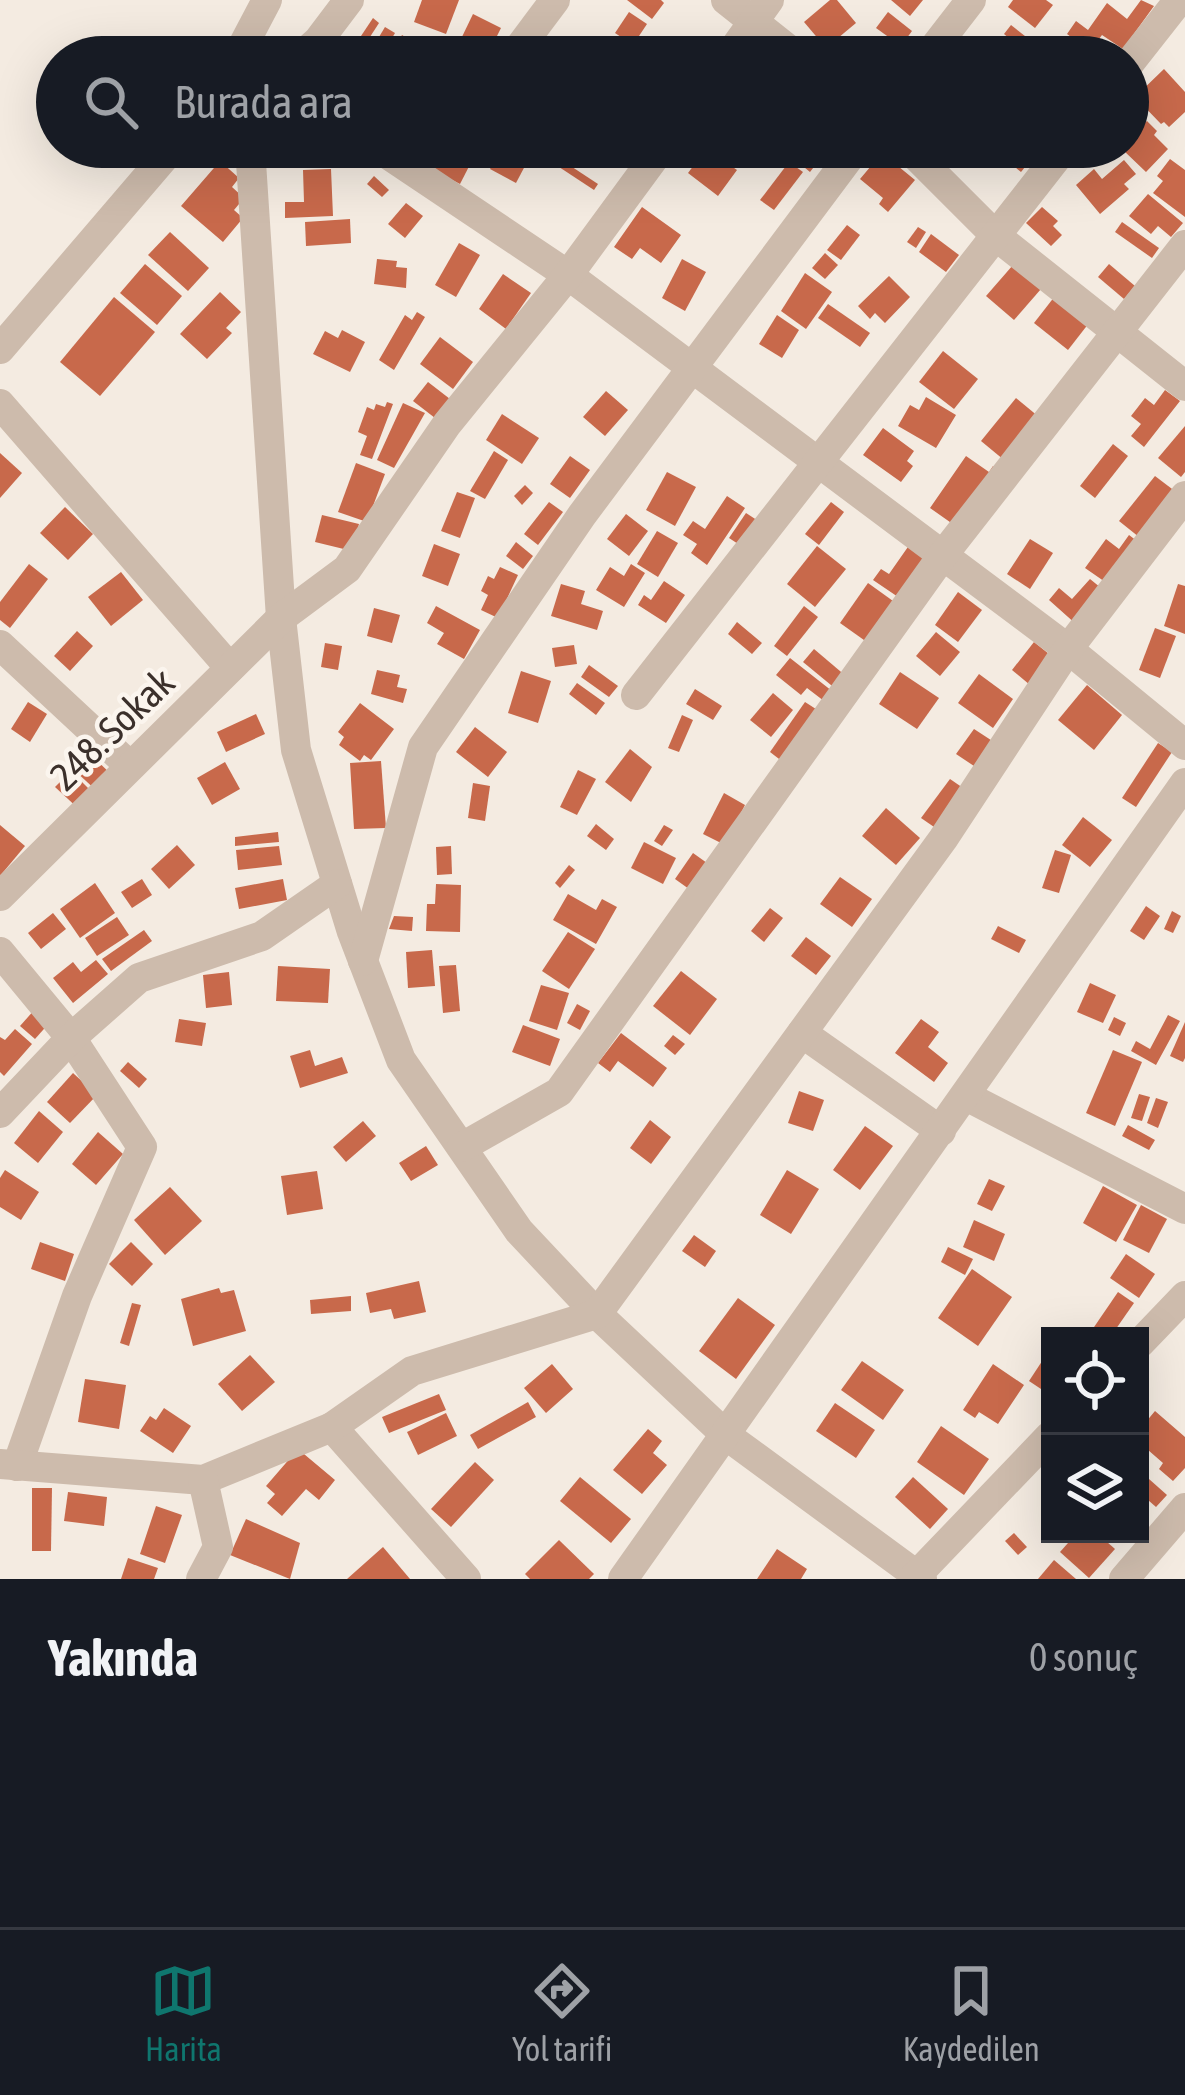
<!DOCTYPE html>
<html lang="tr">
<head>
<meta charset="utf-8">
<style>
  body { margin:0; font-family:"Asap Condensed",sans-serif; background:#242831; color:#f1f3f6 }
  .controls { position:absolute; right:36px; bottom:36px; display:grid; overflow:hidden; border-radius:0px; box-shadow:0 12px 48px #0002 }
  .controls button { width:108px; height:108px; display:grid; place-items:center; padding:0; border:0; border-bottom:3px solid #363941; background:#171b24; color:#f1f3f6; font:60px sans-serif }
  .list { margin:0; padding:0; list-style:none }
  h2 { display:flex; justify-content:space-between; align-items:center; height:156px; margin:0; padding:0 48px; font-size:51px }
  h2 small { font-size:39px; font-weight:400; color:#9ea1a6 }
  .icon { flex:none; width:66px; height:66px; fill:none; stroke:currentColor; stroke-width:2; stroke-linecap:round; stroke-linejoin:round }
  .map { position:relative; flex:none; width:1185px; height:1579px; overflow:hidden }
  .search { position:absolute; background:#171b24; box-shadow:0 12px 48px #0002; left:36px; right:36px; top:36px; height:132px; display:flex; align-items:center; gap:30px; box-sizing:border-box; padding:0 42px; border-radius:66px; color:#9ea1a6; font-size:45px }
  .sheet { height:348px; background:#171b24 }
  nav { display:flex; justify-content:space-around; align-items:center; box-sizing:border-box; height:168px; border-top:3px solid #363941; background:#171b24; font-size:33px; color:#9ea1a6 }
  nav a { display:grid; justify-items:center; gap:6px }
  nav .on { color:#0f766e }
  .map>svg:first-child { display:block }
  .building { fill:#c8694b }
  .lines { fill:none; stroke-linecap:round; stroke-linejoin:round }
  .minor { stroke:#cdbbac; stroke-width:30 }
  .labels { text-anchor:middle; stroke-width:9; stroke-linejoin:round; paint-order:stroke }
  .street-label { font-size:39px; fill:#3b302b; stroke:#fbf5ee }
</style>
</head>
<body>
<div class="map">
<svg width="1185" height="1579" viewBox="0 0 1185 1579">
  <rect width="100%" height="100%" fill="#f4ebe1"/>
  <g class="building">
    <path d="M422 0H459L446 34 414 22Z"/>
    <path d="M627 0H661L664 3 652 19Z"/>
    <path d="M830 0H837L856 23 826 48 804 22Z"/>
    <path d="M891 0H923L910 16Z"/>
    <path d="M1013 0H1046L1053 5 1035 28 1008 7Z"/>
    <path d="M1141 0 1154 6 1123 49 1102 35 1090 51 1067 34 1076 21 1088 30 1107 3 1127 19Z"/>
    <path d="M629 12 647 24 633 45 615 33Z"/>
    <path d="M888 12 912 31 901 46 876 28Z"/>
    <path d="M473 14 501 28 488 54 460 41Z"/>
    <path d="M373 18 379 23 357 57H347Z"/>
    <path d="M1011 25 1030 40 1023 50 1004 34Z"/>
    <path d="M385 27 395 33 381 57H367Z"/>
    <path d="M402 35 423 48 417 57H389Z"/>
    <path d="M438 39 478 57H437L431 54Z"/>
    <path d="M576 41 592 51 589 57H565Z"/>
    <path d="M875 42 888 57H859Z"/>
    <path d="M1164 69 1185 92V112L1169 127 1164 122 1161 124 1135 97Z"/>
    <path d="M1135 120 1141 126 1147 121 1157 131 1154 135 1168 149 1146 172 1123 150 1111 161 1097 147H1128V127Z"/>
    <path d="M440 147H479L460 184 429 168Z"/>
    <path d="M481 147H496L485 163 475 156Z"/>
    <path d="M502 147H535L516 183 490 169Z"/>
    <path d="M784 147H821L815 154 820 159 810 172 782 149Z"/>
    <path d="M1007 147H1041L1021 172 1000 155Z"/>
    <path d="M882 153 915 180 888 212 879 204 883 198 860 179Z"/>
    <path d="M714 154 737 170 718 196 688 173 700 157 708 163Z"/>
    <path d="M560 159 598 184 594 190 556 165Z"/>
    <path d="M1170 159 1185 170V217L1153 193 1163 181 1157 176Z"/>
    <path d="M1124 160 1136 174 1124 184 1129 189 1100 214 1076 185 1094 169 1102 179Z"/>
    <path d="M220 161 239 178 232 187 244 198 234 210 243 218 223 242 181 206Z"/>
    <path d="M789 162 803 172 774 210 760 200Z"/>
    <path d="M331 169 333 216 285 218V202H304L303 170Z"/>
    <path d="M374 176 389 190 382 197 367 184Z"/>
    <path d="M1148 194 1183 223 1171 237 1158 226 1151 234 1129 216Z"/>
    <path d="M406 203 423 216 405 238 388 224Z"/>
    <path d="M642 207 681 235 661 263 640 248 632 259 614 247Z"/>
    <path d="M1042 207 1058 221 1053 226 1062 235 1051 246 1026 223Z"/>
    <path d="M350 219 351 243 306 246 305 222Z"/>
    <path d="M1122 222 1159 248 1152 258 1115 232Z"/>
    <path d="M847 225 860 235 841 260 827 250Z"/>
    <path d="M918 227 926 232 916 248 907 242Z"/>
    <path d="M170 232 209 268 188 291 148 255Z"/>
    <path d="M931 234 959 255 946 272 919 252Z"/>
    <path d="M459 243 480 255 456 297 435 285Z"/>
    <path d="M825 253 838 265 825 279 812 268Z"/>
    <path d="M377 259 397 261 396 267 407 268 406 288 374 284Z"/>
    <path d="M682 259 706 272 685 311 662 298Z"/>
    <path d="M145 264 182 296 157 325 120 293Z"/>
    <path d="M1109 264 1135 286 1124 299 1098 277Z"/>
    <path d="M1013 265 1041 289 1014 320 986 296Z"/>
    <path d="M805 273 832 292 806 329 781 311Z"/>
    <path d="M503 274 531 293 506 329 479 309Z"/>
    <path d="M889 276 910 297 885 323 875 313 870 319 858 306Z"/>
    <path d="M220 292 241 312 226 328 232 333 207 359 180 334Z"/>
    <path d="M1055 296 1089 323 1068 350 1034 323Z"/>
    <path d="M114 297 155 332 100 396 60 362Z"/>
    <path d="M828 304 870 333 860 347 818 318Z"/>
    <path d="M417 312 425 317 394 370 379 360 405 315 412 320Z"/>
    <path d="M777 315 799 330 782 358 759 344Z"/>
    <path d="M342 330 365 342 350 372 313 354 325 331 338 338Z"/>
    <path d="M440 337 473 362 453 389 420 364Z"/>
    <path d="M943 351 978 379 954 409 919 382Z"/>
    <path d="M428 382 450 399 435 418 413 401Z"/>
    <path d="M1165 390 1180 401 1144 447 1131 436 1141 424 1131 416 1145 398 1154 405Z"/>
    <path d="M606 391 628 410 605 436 583 417Z"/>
    <path d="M926 397 956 415 936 448 898 426 910 405 919 410Z"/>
    <path d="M1016 398 1039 417 1004 460 981 441Z"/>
    <path d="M387 402 393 404 372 459 360 455 367 436 358 432 367 407 374 410 376 404 385 407Z"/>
    <path d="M403 403 425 413 394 468 377 460Z"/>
    <path d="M502 414 539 438 522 464 486 440Z"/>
    <path d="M1185 426V472L1181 477 1158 458Z"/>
    <path d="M883 428 914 451 907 461 913 466 901 482 863 455Z"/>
    <path d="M1113 444 1128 456 1095 498 1080 486Z"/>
    <path d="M494 451 508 460 485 499 470 491Z"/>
    <path d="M0 453 22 473 0 498Z"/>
    <path d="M570 456 590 470 570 498 550 484Z"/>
    <path d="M966 456 989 472 993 466 997 469 957 527 930 508Z"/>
    <path d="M356 463 385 474 367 522 338 512Z"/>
    <path d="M667 472 696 487 675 526 646 510Z"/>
    <path d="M1155 476 1180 495 1144 541 1119 521Z"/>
    <path d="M525 485 533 493 522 505 514 496Z"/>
    <path d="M457 492 475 498 460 538 441 531Z"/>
    <path d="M727 496 745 508 707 565 691 553 697 544 683 535 693 521 705 529Z"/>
    <path d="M549 502 563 512 538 545 524 534Z"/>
    <path d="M831 502 844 512 819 545 805 534Z"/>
    <path d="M65 507 93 534 68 560 40 533Z"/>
    <path d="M746 513 766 526 749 551 729 538Z"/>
    <path d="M626 514 648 531 629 556 607 539Z"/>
    <path d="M322 515 359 524 352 551 315 542Z"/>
    <path d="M657 531 678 543 658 577 637 564Z"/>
    <path d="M1129 535 1141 544 1111 586 1085 568 1106 539 1119 549Z"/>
    <path d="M1030 539 1053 553 1030 589 1007 574Z"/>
    <path d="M516 542 533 556 523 569 506 556Z"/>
    <path d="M434 544 460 554 448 586 422 576Z"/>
    <path d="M910 544 932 560 904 601 873 580 881 569 889 574Z"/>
    <path d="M817 546 846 569 815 607 787 584Z"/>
    <path d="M29 564 48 579 10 628 0 620V602Z"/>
    <path d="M631 564 645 573 624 607 596 590 610 567 624 576Z"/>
    <path d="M500 567 518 575 498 618 481 610 488 595 481 591 488 576 494 579Z"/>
    <path d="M121 572 143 600 111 626 88 597Z"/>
    <path d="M1090 579 1106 592 1077 625 1049 600 1059 588 1072 599Z"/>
    <path d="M664 581 685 595 666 623 638 605 644 595 651 600Z"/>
    <path d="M868 583 900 606 871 645 840 623Z"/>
    <path d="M561 584 585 591 581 604 603 611 597 630 551 616Z"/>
    <path d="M1178 584 1185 586V634L1164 626Z"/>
    <path d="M958 592 982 610 958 642 935 625Z"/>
    <path d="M436 606 480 630 464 659 437 644 444 633 427 623Z"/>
    <path d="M804 606 818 617 787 656 774 646Z"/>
    <path d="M374 608 400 615 392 643 367 636Z"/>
    <path d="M737 622 762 643 752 654 728 634Z"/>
    <path d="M1155 628 1176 636 1160 678 1139 670Z"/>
    <path d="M77 631 93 646 70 671 54 656Z"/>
    <path d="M936 632 960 652 940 676 916 656Z"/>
    <path d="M1034 642 1059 662 1036 690 1012 670Z"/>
    <path d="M325 643 342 646 338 670 321 667Z"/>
    <path d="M574 645 577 664 555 667 552 648Z"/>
    <path d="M814 649 847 677 837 690 803 662Z"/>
    <path d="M790 658 832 691 824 701 807 688 801 695 776 675Z"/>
    <path d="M589 665 618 686 609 697 581 677Z"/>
    <path d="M377 670 400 675 397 687 407 689 403 703 371 694Z"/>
    <path d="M521 671 551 681 538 723 508 713Z"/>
    <path d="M900 672 939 698 917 729 879 704Z"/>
    <path d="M979 674 1013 699 993 728 958 703Z"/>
    <path d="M577 683 605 703 596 715 569 694Z"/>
    <path d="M1087 685 1122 715 1094 750 1058 720Z"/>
    <path d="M695 689 722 706 713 720 686 704Z"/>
    <path d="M773 693 793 710 771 737 750 720Z"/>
    <path d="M28 702 47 714 30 742 11 729Z"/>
    <path d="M805 702 819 711 783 762 770 752Z"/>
    <path d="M360 703 394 729 371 760 364 755 360 761 339 745 344 737 338 732Z"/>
    <path d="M256 714 265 734 226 752 217 732Z"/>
    <path d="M682 715 693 720 679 752 668 748Z"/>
    <path d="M475 727 507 752 488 777 456 752Z"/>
    <path d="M974 729 997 744 980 770 956 754Z"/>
    <path d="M1158 743 1172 752 1136 807 1122 798Z"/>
    <path d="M630 749 652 767 631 802 605 782Z"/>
    <path d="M89 753 114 777 99 793 73 769Z"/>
    <path d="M381 761 386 828 354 829 350 763Z"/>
    <path d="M225 762 240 789 212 805 197 778Z"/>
    <path d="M578 770 596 779 577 815 560 807Z"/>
    <path d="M71 771 96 796 81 811 55 787Z"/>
    <path d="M950 779 966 790 937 829 921 818Z"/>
    <path d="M473 783 490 786 485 821 468 818Z"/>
    <path d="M724 793 745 805 725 845 703 834Z"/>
    <path d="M886 808 920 838 896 865 862 836Z"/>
    <path d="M1083 817 1112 840 1090 867 1062 845Z"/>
    <path d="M596 824 614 839 606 850 587 836Z"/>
    <path d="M0 825 25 846 0 876Z"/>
    <path d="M664 825 673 830 662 846 654 841Z"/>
    <path d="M278 832 279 842 235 846V837Z"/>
    <path d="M644 842 676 858 663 884 631 868Z"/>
    <path d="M177 845 195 865 169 889 151 869Z"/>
    <path d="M279 846 282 865 238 870 236 850Z"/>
    <path d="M451 846 452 874 437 875 436 847Z"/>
    <path d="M1055 850 1071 855 1059 893 1042 888Z"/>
    <path d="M693 853 707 863 689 889 675 879Z"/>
    <path d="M569 865 575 870 560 888 555 883Z"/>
    <path d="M840 877 872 899 852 927 820 904Z"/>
    <path d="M142 879 152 895 132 908 121 892Z"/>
    <path d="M283 879 287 900 239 909 235 888Z"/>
    <path d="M95 883 115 913 80 938 60 909Z"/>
    <path d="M436 884 461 885 460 932 426 931 427 904H435Z"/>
    <path d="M568 894 596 910 602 899 617 907 596 944 553 920Z"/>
    <path d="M1146 906 1160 916 1144 940 1130 931Z"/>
    <path d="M770 908 783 918 764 942 751 931Z"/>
    <path d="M1172 911 1181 916 1173 933 1164 929Z"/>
    <path d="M53 913 66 929 41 949 28 933Z"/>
    <path d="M394 916 413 917 412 931 389 929Z"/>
    <path d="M117 917 129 935 97 956 85 938Z"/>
    <path d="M998 926 1026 940 1019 953 991 939Z"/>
    <path d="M144 930 152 941 111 971 102 959Z"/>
    <path d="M568 932 595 949 569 989 542 971Z"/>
    <path d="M806 937 831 956 816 975 791 956Z"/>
    <path d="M432 950 435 986 408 988 406 952Z"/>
    <path d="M96 960 108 974 73 1003 53 978 73 962 81 972Z"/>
    <path d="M456 965 460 1011 443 1013 439 966Z"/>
    <path d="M278 966 330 969 328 1003 276 1001Z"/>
    <path d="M681 971 717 999 690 1035 653 1006Z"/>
    <path d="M229 972 232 1005 206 1008 203 975Z"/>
    <path d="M1090 983 1116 995 1103 1023 1077 1012Z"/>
    <path d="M541 985 569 993 557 1030 529 1021Z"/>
    <path d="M577 1004 590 1011 580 1030 567 1023Z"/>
    <path d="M36 1008 51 1021 35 1039 20 1026Z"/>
    <path d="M1168 1015 1180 1021 1156 1065 1131 1051 1136 1041 1150 1049Z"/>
    <path d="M1114 1017 1126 1023 1120 1036 1108 1030Z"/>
    <path d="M179 1019 206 1023 202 1046 175 1042Z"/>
    <path d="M921 1019 939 1032 928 1047 948 1063 934 1082 895 1053Z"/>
    <path d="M1185 1022V1058L1183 1062 1170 1056Z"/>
    <path d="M523 1025 560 1039 550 1066 512 1052Z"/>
    <path d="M15 1029 32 1044 4 1076 0 1072V1037L5 1040Z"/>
    <path d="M621 1033 667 1068 653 1087 618 1061 610 1072 598 1063Z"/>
    <path d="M673 1035 685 1044 675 1055 664 1046Z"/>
    <path d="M310 1050 315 1066 342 1057 348 1073 300 1088 290 1056Z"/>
    <path d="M1113 1050 1142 1062 1115 1126 1086 1113Z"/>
    <path d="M128 1062 147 1079 139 1088 120 1071Z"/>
    <path d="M73 1073 97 1095 70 1123 47 1102Z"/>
    <path d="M799 1091 824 1100 813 1131 788 1123Z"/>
    <path d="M1139 1094 1150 1097 1142 1121 1131 1118Z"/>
    <path d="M1156 1098 1168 1102 1158 1128 1147 1123Z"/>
    <path d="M39 1111 63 1132 38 1163 14 1143Z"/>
    <path d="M650 1120 671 1137 651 1164 630 1148Z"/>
    <path d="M363 1121 376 1136 346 1162 333 1147Z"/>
    <path d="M1128 1125 1155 1140 1149 1150 1122 1136Z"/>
    <path d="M865 1126 893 1146 860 1190 833 1170Z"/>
    <path d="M98 1132 123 1154 96 1185 72 1164Z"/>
    <path d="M426 1146 438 1165 411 1181 399 1163Z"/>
    <path d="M5 1170 39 1192 21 1220 0 1207V1178Z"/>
    <path d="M787 1170 819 1189 791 1234 760 1215Z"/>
    <path d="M317 1171 323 1209 287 1215 281 1176Z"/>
    <path d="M989 1179 1005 1186 992 1211 977 1204Z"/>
    <path d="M1103 1186 1137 1205 1116 1242 1083 1223Z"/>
    <path d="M170 1187 202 1221 165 1255 134 1220Z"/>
    <path d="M1141 1205 1167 1219 1149 1253 1123 1240Z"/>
    <path d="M974 1220 1005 1234 994 1261 963 1247Z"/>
    <path d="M694 1235 716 1251 705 1267 682 1251Z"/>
    <path d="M40 1242 74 1254 65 1281 31 1269Z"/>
    <path d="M131 1242 153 1264 132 1286 109 1264Z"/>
    <path d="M948 1247 973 1259 965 1275 941 1262Z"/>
    <path d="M1126 1254 1155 1274 1139 1298 1110 1278Z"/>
    <path d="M972 1269 1012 1297 978 1346 938 1318Z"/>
    <path d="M419 1281 426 1312 394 1319 391 1309 370 1313 366 1293Z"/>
    <path d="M219 1288 221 1293 234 1290 246 1331 193 1346 181 1299Z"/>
    <path d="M1118 1292 1134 1303 1111 1336H1101L1092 1330Z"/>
    <path d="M351 1296V1311L311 1314 310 1300Z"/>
    <path d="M738 1298 775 1325 736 1379 699 1351Z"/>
    <path d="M132 1303 141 1305 129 1346 120 1343Z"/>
    <path d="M1050 1349V1395L1029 1381Z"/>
    <path d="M250 1355 275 1382 242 1411 218 1384Z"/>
    <path d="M862 1361 904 1390 883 1420 841 1390Z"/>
    <path d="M552 1364 573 1389 546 1413 524 1388Z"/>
    <path d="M993 1364 1024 1385 998 1424 979 1412 975 1418 963 1410Z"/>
    <path d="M85 1379 126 1385 119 1429 78 1422Z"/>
    <path d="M439 1394 446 1410 389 1433 382 1417Z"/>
    <path d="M528 1402 536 1417 478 1449 470 1435Z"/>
    <path d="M835 1403 875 1430 856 1458 816 1431Z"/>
    <path d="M164 1408 191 1426 173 1453 140 1431 150 1416 156 1420Z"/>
    <path d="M1155 1411 1185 1437V1468L1173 1481 1159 1469 1163 1463 1140 1443V1429Z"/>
    <path d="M446 1413 457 1436 418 1455 407 1432Z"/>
    <path d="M941 1426 989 1459 964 1495 917 1462Z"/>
    <path d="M648 1429 662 1441 653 1453 667 1465 642 1494 613 1470Z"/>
    <path d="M298 1449 335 1480 319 1500 306 1489 282 1516 267 1503 275 1494 266 1486Z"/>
    <path d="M475 1462 494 1480 451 1527 431 1509Z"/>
    <path d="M1140 1471 1167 1495 1156 1507 1140 1493Z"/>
    <path d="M580 1477 631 1519 611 1543 560 1501Z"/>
    <path d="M913 1477 948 1509 930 1529 895 1497Z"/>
    <path d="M32 1488H52L51 1551H32Z"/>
    <path d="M68 1492 107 1497 104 1526 64 1521Z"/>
    <path d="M156 1506 182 1515 165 1563 140 1554Z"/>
    <path d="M246 1519 300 1543 290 1579 230 1555Z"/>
    <path d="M1014 1533 1027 1547 1018 1555 1005 1541Z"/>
    <path d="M1076 1534H1098L1115 1549 1089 1578 1060 1552Z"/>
    <path d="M559 1540 594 1574 589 1579H530L525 1574Z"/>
    <path d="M383 1547 410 1579H347Z"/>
    <path d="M777 1549 807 1569 801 1579H757Z"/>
    <path d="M128 1558 158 1568 154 1579H121Z"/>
    <path d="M1054 1560 1076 1579H1038Z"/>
  </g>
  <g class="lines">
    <g class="minor">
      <path d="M726 0 798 57"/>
      <path d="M516 52 555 0"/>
      <path d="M237 57 267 0"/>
      <path d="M300 57 318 41 349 0"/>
      <path d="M728 57 769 0"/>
      <path d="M927 57 971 0"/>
      <path d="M1128 65 1179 0"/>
      <path d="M250 147 281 618 296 750 352 932 401 1060 519 1231 597 1314 727 1436 922 1579"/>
      <path d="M377 147 568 275 1068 649 1185 745"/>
      <path d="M907 147 996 236 1185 386"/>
      <path d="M0 349 173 147"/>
      <path d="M0 404 230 668"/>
      <path d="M0 645 130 766"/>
      <path d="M636 695 1065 147"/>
      <path d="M0 896 281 618 347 569 447 424 568 275 662 147"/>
      <path d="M0 952 71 1038 142 1147 77 1296 17 1466"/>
      <path d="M363 961 423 747 582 515 857 147"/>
      <path d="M802 1033 941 1131"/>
      <path d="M966 1096 1185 1209"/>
      <path d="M0 1113 71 1038 139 978 262 936 337 884"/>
      <path d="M462 1147 559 1092 943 555 1185 245"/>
      <path d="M1140 1343 1185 1296"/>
      <path d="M332 1427 466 1579"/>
      <path d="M0 1464 203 1480 332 1427 412 1371 597 1314 943 839 1068 649 1185 496"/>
      <path d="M201 1579 218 1547 203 1480"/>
      <path d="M623 1579 1185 783"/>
      <path d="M913 1579 1050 1436"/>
      <path d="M1124 1579 1185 1508"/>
    </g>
  </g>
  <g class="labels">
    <g class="street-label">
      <text transform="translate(112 729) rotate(-44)" y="14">248. Sokak</text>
    </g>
  </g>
</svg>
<div class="controls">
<button><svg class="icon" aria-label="locate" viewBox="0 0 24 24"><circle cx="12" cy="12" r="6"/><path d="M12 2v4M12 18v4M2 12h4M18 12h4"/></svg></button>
<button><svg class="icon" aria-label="layers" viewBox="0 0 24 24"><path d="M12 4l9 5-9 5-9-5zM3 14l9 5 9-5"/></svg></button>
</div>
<div class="search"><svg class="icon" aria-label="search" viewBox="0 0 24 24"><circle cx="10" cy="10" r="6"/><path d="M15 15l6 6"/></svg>Burada ara</div>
</div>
<section class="sheet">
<h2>Yakında<small>0 sonuç</small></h2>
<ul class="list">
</ul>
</section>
<nav>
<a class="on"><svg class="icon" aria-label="map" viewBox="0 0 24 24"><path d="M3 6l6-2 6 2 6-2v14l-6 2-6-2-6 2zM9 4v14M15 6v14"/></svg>Harita</a>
<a><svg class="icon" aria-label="directions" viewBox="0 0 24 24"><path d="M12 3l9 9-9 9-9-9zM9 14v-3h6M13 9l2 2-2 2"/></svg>Yol tarifi</a>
<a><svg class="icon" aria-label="saved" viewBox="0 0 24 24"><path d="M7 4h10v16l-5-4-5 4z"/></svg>Kaydedilen</a>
</nav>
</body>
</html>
